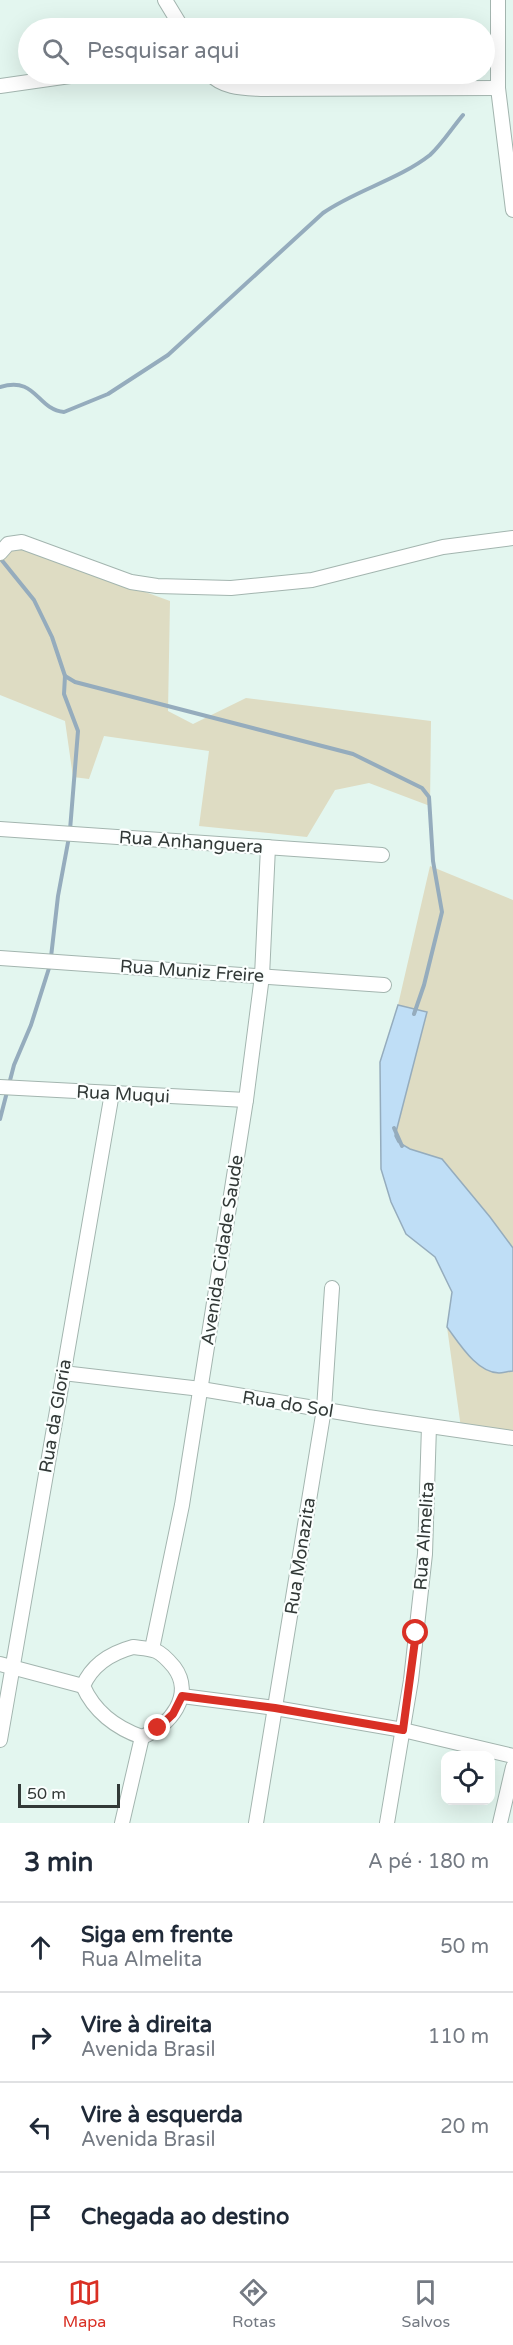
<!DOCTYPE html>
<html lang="pt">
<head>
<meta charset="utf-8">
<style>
  body { margin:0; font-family:"Varela Round",sans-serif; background:#f6f6f7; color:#1f2937 }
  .controls { position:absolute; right:18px; bottom:18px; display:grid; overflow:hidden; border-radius:12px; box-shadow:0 6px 24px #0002 }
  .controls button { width:54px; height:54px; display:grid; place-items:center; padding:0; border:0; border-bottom:2px solid #e0e1e3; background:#fff; color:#1f2937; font:30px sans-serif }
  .scale { position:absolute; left:18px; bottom:15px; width:102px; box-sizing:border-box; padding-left:6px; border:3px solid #323937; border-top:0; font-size:16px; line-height:21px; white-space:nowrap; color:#323937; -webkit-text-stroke:4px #fbfffe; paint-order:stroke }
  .stop { position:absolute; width:18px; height:18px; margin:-14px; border:4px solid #d93025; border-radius:50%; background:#fff }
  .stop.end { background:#d93025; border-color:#fff; box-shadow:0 2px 6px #0008 }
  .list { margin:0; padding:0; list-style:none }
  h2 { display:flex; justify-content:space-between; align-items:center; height:78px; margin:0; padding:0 24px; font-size:26px }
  h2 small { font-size:20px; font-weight:400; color:#747a83 }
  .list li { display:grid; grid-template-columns:39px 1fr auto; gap:18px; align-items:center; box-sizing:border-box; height:90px; padding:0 24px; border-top:2px solid #e0e1e3 }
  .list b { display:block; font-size:22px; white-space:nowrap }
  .list p { margin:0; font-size:20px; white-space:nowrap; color:#747a83 }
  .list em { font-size:20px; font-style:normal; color:#747a83 }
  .icon { flex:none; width:33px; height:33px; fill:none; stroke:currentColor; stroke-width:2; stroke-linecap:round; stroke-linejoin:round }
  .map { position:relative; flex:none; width:513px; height:1823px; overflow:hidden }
  .search { position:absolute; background:#fff; box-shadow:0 6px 24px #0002; left:18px; right:18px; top:18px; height:66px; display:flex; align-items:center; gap:15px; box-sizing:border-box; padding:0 21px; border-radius:33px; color:#747a83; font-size:22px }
  .sheet { height:438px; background:#fff }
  nav { display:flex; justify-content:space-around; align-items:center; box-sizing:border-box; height:84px; border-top:2px solid #e0e1e3; background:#fff; font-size:16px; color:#747a83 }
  nav a { display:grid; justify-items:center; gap:3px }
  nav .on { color:#d93025 }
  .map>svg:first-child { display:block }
  .green { fill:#dedcc3 }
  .water { fill:#bfdef6; stroke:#95acbd; stroke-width:1.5 }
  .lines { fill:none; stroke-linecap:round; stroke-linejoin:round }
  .stream { stroke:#95acbd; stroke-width:4 }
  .minor-casing { stroke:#a3b5af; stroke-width:16 }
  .minor { stroke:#fff; stroke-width:14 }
  .route { stroke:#d93025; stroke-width:8 }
  .labels { text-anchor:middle; stroke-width:4.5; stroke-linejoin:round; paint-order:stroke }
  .street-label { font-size:18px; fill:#323937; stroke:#fbfffe }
</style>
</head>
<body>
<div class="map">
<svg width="513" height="1823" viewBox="0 0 513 1823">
  <rect width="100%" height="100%" fill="#e3f6ef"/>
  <g class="green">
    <path d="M13 545H16L170 601 168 711 193 724 246 698 431 721 430 806 369 783 335 790 307 837 199 826 209 751 104 736 89 779 73 777 65 721 0 695V560Z"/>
    <path d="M430 866 513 900V1248L490 1217 442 1160 410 1149 398 1142 395 1136 427 1012 398 1005Z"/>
    <path d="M447 1327 467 1353 498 1373 513 1371V1435L461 1428Z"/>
  </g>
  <path class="water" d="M398 1005 427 1012 395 1136 398 1142 410 1149 442 1159 490 1217 513 1248V1371C509 1371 503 1373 499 1373 477 1373 459 1343 447 1327L452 1292 435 1257 406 1234 391 1202 381 1169 380 1062Z"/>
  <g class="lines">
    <g class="stream">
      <path d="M0 387C37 376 36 409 64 412L108 394 168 355 323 213C356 190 398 180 430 155 442 144 452 128 463 115"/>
      <path d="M0 558 34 600 52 637 65 676 64 694 78 731 70 830"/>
      <path d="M65 676 75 682 353 754 422 788 429 797 433 861 442 912 424 985 414 1014"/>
      <path d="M51 957 58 896 69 837"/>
      <path d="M0 1119 14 1065 31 1025 50 965"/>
      <path d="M394 1128 402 1146"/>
    </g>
    <defs>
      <g id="minor">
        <path d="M165 0 182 28"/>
        <path d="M498 0V88L513 210"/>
        <path d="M210 74C223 88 243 88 261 89L498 88"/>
        <path d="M0 86 84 74"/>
        <path d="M0 553 8 544 22 542 131 582 157 586 231 588 312 580 443 547 513 538"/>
        <path d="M0 829 382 855"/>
        <path d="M0 958 384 985"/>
        <path d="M0 1087 246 1100"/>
        <path d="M63 1373 201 1389 368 1417 513 1438"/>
        <path d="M133 1647C140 1648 149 1648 156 1651 163 1654 169 1661 174 1667 195 1695 170 1726 142 1737 116 1728 94 1711 83 1686 92 1665 111 1653 133 1647Z"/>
        <path d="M152 1649 182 1505 246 1100 262 976 268 847"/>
        <path d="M0 1664 83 1686"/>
        <path d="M182 1696 275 1708 403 1730 513 1756"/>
        <path d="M0 1740 112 1093"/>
        <path d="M122 1823 142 1737"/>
        <path d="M256 1823 324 1409 332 1288"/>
        <path d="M387 1823 411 1680 425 1554 429 1426"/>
        <path d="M500 1823 513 1767"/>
      </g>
    </defs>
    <use href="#minor" class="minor-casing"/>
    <use href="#minor" class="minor"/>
  </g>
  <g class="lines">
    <path class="route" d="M158 1728 173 1714 182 1696 275 1708 403 1730 416 1633"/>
  </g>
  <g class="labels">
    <g class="street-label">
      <text transform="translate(191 842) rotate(4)" y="6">Rua Anhanguera</text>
      <text transform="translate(192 971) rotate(4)" y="6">Rua Muniz Freire</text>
      <text transform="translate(123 1094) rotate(3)" y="6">Rua Muqui</text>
      <text transform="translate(222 1250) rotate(-81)" y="6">Avenida Cidade Saude</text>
      <text transform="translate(288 1404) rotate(9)" y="6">Rua do Sol</text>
      <text transform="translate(55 1416) rotate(-80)" y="6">Rua da Gloria</text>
      <text transform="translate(424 1536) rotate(-86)" y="6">Rua Almelita</text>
      <text transform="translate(300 1556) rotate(-81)" y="6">Rua Monazita</text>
    </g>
  </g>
</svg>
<div class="controls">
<button><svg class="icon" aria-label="locate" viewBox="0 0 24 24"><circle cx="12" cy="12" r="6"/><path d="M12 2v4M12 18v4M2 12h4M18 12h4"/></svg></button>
</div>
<div class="scale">50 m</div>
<div class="stop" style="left:416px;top:1633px"></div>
<div class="stop end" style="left:158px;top:1728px"></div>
<div class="search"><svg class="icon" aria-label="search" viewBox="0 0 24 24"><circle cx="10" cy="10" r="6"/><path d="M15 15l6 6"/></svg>Pesquisar aqui</div>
</div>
<section class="sheet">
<h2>3 min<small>A pé · 180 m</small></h2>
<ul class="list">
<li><svg class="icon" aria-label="ahead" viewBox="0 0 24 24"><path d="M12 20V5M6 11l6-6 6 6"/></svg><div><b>Siga em frente</b><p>Rua Almelita</p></div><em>50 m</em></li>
<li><svg class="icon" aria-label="right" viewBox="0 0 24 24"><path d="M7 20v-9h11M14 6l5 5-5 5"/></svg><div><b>Vire à direita</b><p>Avenida Brasil</p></div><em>110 m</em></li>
<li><svg class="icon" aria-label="left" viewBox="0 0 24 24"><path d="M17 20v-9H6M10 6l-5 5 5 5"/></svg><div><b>Vire à esquerda</b><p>Avenida Brasil</p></div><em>20 m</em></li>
<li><svg class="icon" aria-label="arrive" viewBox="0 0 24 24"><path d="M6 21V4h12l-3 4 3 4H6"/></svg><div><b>Chegada ao destino</b></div></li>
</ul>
</section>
<nav>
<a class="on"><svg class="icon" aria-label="map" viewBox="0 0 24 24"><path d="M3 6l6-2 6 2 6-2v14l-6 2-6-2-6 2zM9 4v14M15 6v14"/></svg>Mapa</a>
<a><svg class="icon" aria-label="directions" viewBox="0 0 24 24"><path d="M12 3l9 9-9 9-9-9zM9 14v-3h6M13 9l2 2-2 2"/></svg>Rotas</a>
<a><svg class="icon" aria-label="saved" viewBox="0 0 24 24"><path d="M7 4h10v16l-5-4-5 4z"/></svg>Salvos</a>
</nav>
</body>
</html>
